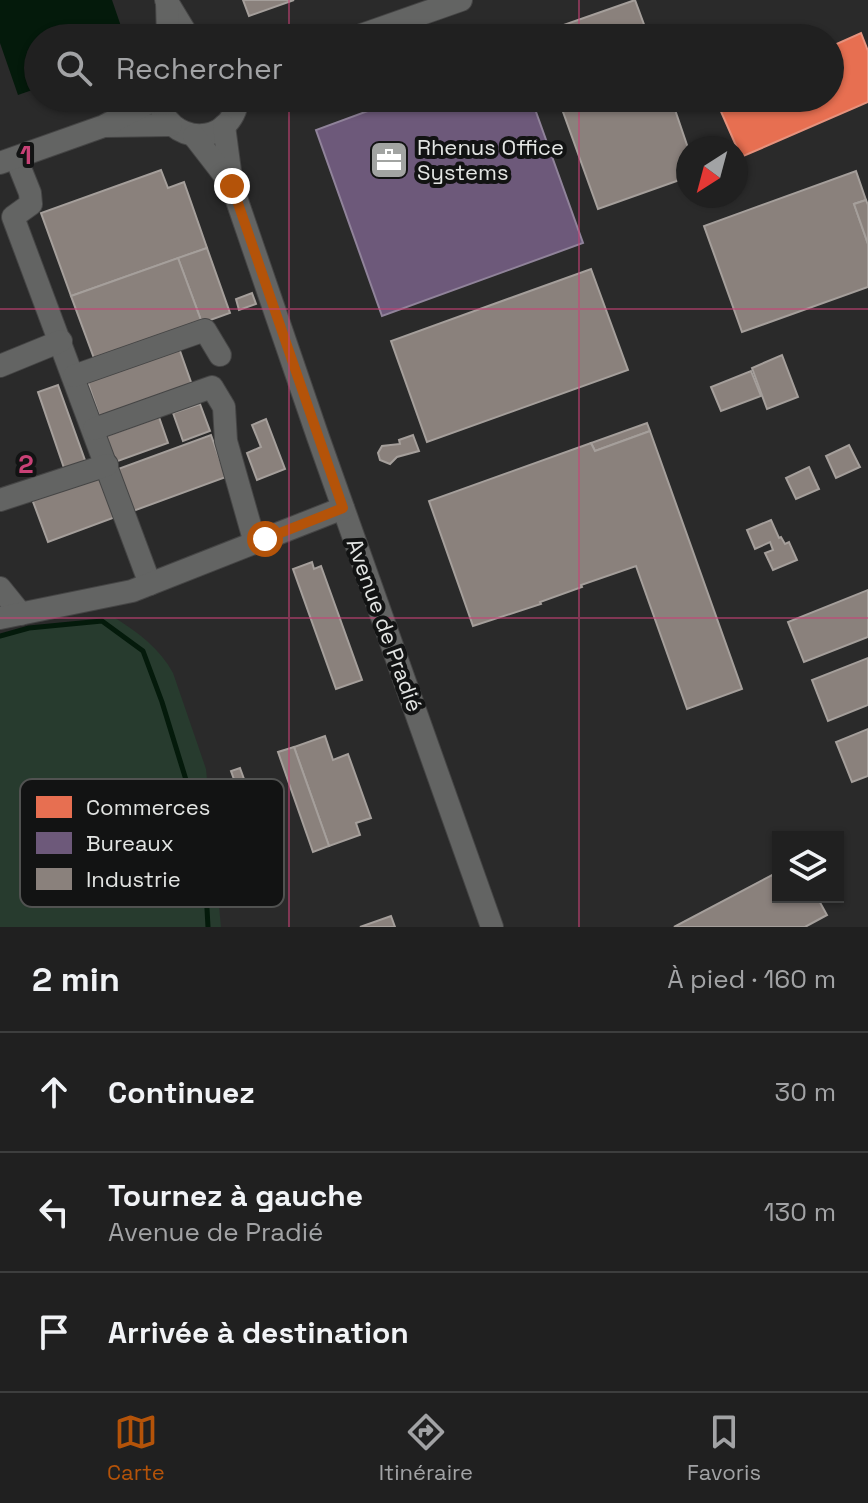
<!DOCTYPE html>
<html lang="fr">
<head>
<meta charset="utf-8">
<style>
  body { margin:0; font-family:"Space Grotesk",sans-serif; background:#2d2d2d; color:#f1f3f6 }
  .controls { position:absolute; right:24px; bottom:24px; display:grid; overflow:hidden; border-radius:0px; box-shadow:0 2px 6px #0004 }
  .controls button { width:72px; height:72px; display:grid; place-items:center; padding:0; border:0; border-bottom:2px solid #3d3e3e; background:#202020; color:#f1f3f6; font:40px sans-serif }
  .compass { position:absolute; left:676px; top:136px; width:72px; height:72px; border-radius:50%; background:#202020; box-shadow:0 2px 6px #0004; rotate:216deg }
  .stop { position:absolute; width:24px; height:24px; margin:-18px; border:6px solid #b45309; border-radius:50%; background:#fff }
  .stop.end { background:#b45309; border-color:#fff; box-shadow:0 2px 8px #0008 }
  .list { margin:0; padding:0; list-style:none }
  h2 { display:flex; justify-content:space-between; align-items:center; height:104px; margin:0; padding:0 32px; font-size:34px }
  h2 small { font-size:26px; font-weight:400; color:#a2a3a5 }
  .list li { display:grid; grid-template-columns:52px 1fr auto; gap:24px; align-items:center; box-sizing:border-box; height:120px; padding:0 32px; border-top:2px solid #3d3e3e }
  .list b { display:block; font-size:30px; white-space:nowrap }
  .list p { margin:0; font-size:26px; white-space:nowrap; color:#a2a3a5 }
  .list em { font-size:26px; font-style:normal; color:#a2a3a5 }
  .icon { flex:none; width:44px; height:44px; fill:none; stroke:currentColor; stroke-width:2; stroke-linecap:round; stroke-linejoin:round }
  .map { position:relative; flex:none; width:868px; height:927px; overflow:hidden }
  .search { position:absolute; background:#202020; box-shadow:0 2px 6px #0004; left:24px; right:24px; top:24px; height:88px; display:flex; align-items:center; gap:20px; box-sizing:border-box; padding:0 28px; border-radius:44px; color:#a2a3a5; font-size:30px }
  .sheet { height:464px; background:#202020 }
  nav { display:flex; justify-content:space-around; align-items:center; box-sizing:border-box; height:112px; border-top:2px solid #3d3e3e; background:#202020; font-size:22px; color:#a2a3a5 }
  nav a { display:grid; justify-items:center; gap:4px }
  nav .on { color:#b45309 }
  .map>svg:first-child { display:block }
  .green { fill:#273b2e }
  .water { fill:#041a0b }
  .shops { fill:#e76f51; stroke:#e6927d; stroke-width:2 }
  .offices { fill:#6d597a; stroke:#90839a; stroke-width:2 }
  .industry { fill:#8a817c; stroke:#a59f9b; stroke-width:2 }
  .lines { fill:none; stroke-linecap:round; stroke-linejoin:round }
  .stream { stroke:#041a0b; stroke-width:5 }
  .minor-casing { stroke:#454545; stroke-width:24 }
  .minor { stroke:#636463; stroke-width:22 }
  .route { stroke:#b45309; stroke-width:10 }
  .grid { fill:none; stroke:#c94176; stroke-width:2; stroke-opacity:0.55 }
  .labels { text-anchor:middle; stroke-width:8; stroke-linejoin:round; paint-order:stroke }
  .poi-label { font-size:22px; fill:#e3e5e3; stroke:#121313; text-anchor:start }
  .street-label { font-size:22px; fill:#e3e5e3; stroke:#121313 }
  .key { fill:#121313; stroke:#515251; stroke-width:2 }
  .key-label { font-size:22px; fill:#e3e5e3 }
  .grid-label { font-size:26px; text-anchor:middle; font-weight:bold; fill:#c94176; stroke:#121313; stroke-width:8; stroke-linejoin:round; paint-order:stroke }
</style>
</head>
<body>
<div class="map">
<svg width="868" height="927" viewBox="0 0 868 927">
  <rect width="100%" height="100%" fill="#2a2a2a"/>
  <path class="green" d="M115 618C138 632 160 649 173 673L206 769 221 927H0V636L59 623Z"/>
  <path class="water" d="M0 0H112L125 38H38V88L18 95 0 43Z"/>
  <path class="shops" d="M861 33 868 51V102L741 157 715 98H830V47Z"/>
  <path class="offices" d="M403 98H531L583 243 382 316 316 130Z"/>
  <g class="industry">
    <path d="M243 0H294L249 16Z"/>
    <path d="M635 0 649 38H537L535 35Z"/>
    <path d="M558 98H671L688 148V177L598 209Z"/>
    <path d="M161 170 168 188 184 182 207 248 71 296 41 213Z"/>
    <path d="M856 171 866 200 854 204 868 244V287L742 332 704 226Z"/>
    <path d="M866 200 868 205V244L854 204Z"/>
    <path d="M207 248 230 313 202 323 178 258Z"/>
    <path d="M178 258 202 323 95 361 71 296Z"/>
    <path d="M591 269 628 370 427 442 391 341Z"/>
    <path d="M252 293 256 304 239 310 236 299Z"/>
    <path d="M179 348 192 385 100 418 87 380Z"/>
    <path d="M782 355 798 397 767 409 752 368Z"/>
    <path d="M751 371 761 396 721 411 711 387Z"/>
    <path d="M58 385 86 463 65 471 38 392Z"/>
    <path d="M200 404 210 431 183 441 173 413Z"/>
    <path d="M159 417 168 443 115 462 106 436Z"/>
    <path d="M266 419 285 469 257 480 247 453 261 447 252 425Z"/>
    <path d="M647 423 650 431 595 451 591 443Z"/>
    <path d="M650 431 742 689 687 709 636 566 581 585 582 587 540 602 541 604 473 626 429 501 591 443 595 451Z"/>
    <path d="M211 435 226 477 133 511 118 469Z"/>
    <path d="M413 435 419 451 397 457 390 464 380 460 378 453 382 446 400 444 399 440Z"/>
    <path d="M849 445 860 467 836 478 826 456Z"/>
    <path d="M809 467 819 489 796 499 786 478Z"/>
    <path d="M105 473 121 515 48 542 32 499Z"/>
    <path d="M771 520 779 538 781 537 785 544 789 542 797 560 773 570 765 553 773 550 770 542 755 549 747 530Z"/>
    <path d="M312 562 314 569 321 566 362 680 336 689 293 569Z"/>
    <path d="M868 590V637L804 662 788 622Z"/>
    <path d="M868 658V705L828 721 812 680Z"/>
    <path d="M868 729V776L852 782 836 742Z"/>
    <path d="M325 736 333 760 348 754 371 818 356 823 360 835 329 846 294 747Z"/>
    <path d="M294 747 329 846 313 852 278 752Z"/>
    <path d="M240 768 248 790 239 793 231 771Z"/>
    <path d="M778 872V897H817L827 915 805 927H674Z"/>
    <path d="M391 916 395 927H360Z"/>
  </g>
  <g class="lines">
    <path class="stream" d="M0 636 29 628 102 621 143 651 162 702 203 835 208 927"/>
    <defs>
      <g id="minor">
        <path d="M166 0 189 38"/>
        <path d="M167 3 168 38"/>
        <path d="M353 38 461 0"/>
        <path d="M158 98C167 147 232 148 238 98"/>
        <path d="M106 126 171 125"/>
        <path d="M224 126 232 186 318 437 492 927"/>
        <path d="M194 136 232 185"/>
        <path d="M16 158 30 193 31 204 13 217 150 584"/>
        <path d="M0 163 104 126 158 98"/>
        <path d="M0 366 61 341"/>
        <path d="M74 376 205 330 220 355"/>
        <path d="M94 429 212 387 224 407 226 441 255 543"/>
        <path d="M0 500 107 465"/>
        <path d="M0 588 21 614"/>
        <path d="M0 618 132 591 343 508"/>
      </g>
    </defs>
    <use href="#minor" class="minor-casing"/>
    <use href="#minor" class="minor"/>
  </g>
  <g class="lines">
    <path class="route" d="M232 186 343 508 265 539"/>
  </g>
  <path class="grid" d="M289 0V38M579 0V38M289 98V927M579 98V927M0 309H868M0 618H868"/>
  <defs>
    <symbol id="office-square" viewBox="-11 -11 22 22"><rect x="-9" y="-9" width="18" height="18" rx="4" fill="#a2a4a2" stroke="#121313"/><path d="M-6-3h4V-5.5h4V-3h4V5H-6ZM-1-4.5V-3h2v-1.5ZM-6 0V1H6V0Z" fill="#fff"/></symbol>
  </defs>
  <g fill-rule="evenodd">
    <use href="#office-square" x="367" y="138" width="44" height="44"/>
  </g>
  <g class="labels">
    <g class="poi-label">
      <text x="417" y="155">Rhenus Office<tspan x="417" dy="25">Systems</tspan></text>
    </g>
    <g class="street-label">
      <text transform="translate(385 625) rotate(70)" y="8">Avenue de Pradié</text>
    </g>
  </g>
  <rect x="20" y="779" width="264" height="128" rx="12" class="key"/>
  <rect x="36" y="796" width="36" height="22" fill="#e76f51"/>
  <rect x="36" y="832" width="36" height="22" fill="#6d597a"/>
  <rect x="36" y="868" width="36" height="22" fill="#8a817c"/>
  <g class="key-label">
    <text x="86" y="815">Commerces</text>
    <text x="86" y="851">Bureaux</text>
    <text x="86" y="887">Industrie</text>
  </g>
  <g class="grid-label">
    <text x="26" y="164">1</text>
    <text x="26" y="473">2</text>
  </g>
</svg>
<div class="controls">
<button><svg class="icon" aria-label="layers" viewBox="0 0 24 24"><path d="M12 4l9 5-9 5-9-5zM3 14l9 5 9-5"/></svg></button>
</div>
<svg class="compass" viewBox="-18 -18 36 36"><path d="M0-13l5 13h-10z" fill="#e53935"/><path d="M0 13l5-13h-10z" fill="#a2a3a5"/></svg>
<div class="stop" style="left:265px;top:539px"></div>
<div class="stop end" style="left:232px;top:186px"></div>
<div class="search"><svg class="icon" aria-label="search" viewBox="0 0 24 24"><circle cx="10" cy="10" r="6"/><path d="M15 15l6 6"/></svg>Rechercher</div>
</div>
<section class="sheet">
<h2>2 min<small>À pied · 160 m</small></h2>
<ul class="list">
<li><svg class="icon" aria-label="ahead" viewBox="0 0 24 24"><path d="M12 20V5M6 11l6-6 6 6"/></svg><div><b>Continuez</b></div><em>30 m</em></li>
<li><svg class="icon" aria-label="left" viewBox="0 0 24 24"><path d="M17 20v-9H6M10 6l-5 5 5 5"/></svg><div><b>Tournez à gauche</b><p>Avenue de Pradié</p></div><em>130 m</em></li>
<li><svg class="icon" aria-label="arrive" viewBox="0 0 24 24"><path d="M6 21V4h12l-3 4 3 4H6"/></svg><div><b>Arrivée à destination</b></div></li>
</ul>
</section>
<nav>
<a class="on"><svg class="icon" aria-label="map" viewBox="0 0 24 24"><path d="M3 6l6-2 6 2 6-2v14l-6 2-6-2-6 2zM9 4v14M15 6v14"/></svg>Carte</a>
<a><svg class="icon" aria-label="directions" viewBox="0 0 24 24"><path d="M12 3l9 9-9 9-9-9zM9 14v-3h6M13 9l2 2-2 2"/></svg>Itinéraire</a>
<a><svg class="icon" aria-label="saved" viewBox="0 0 24 24"><path d="M7 4h10v16l-5-4-5 4z"/></svg>Favoris</a>
</nav>
</body>
</html>
